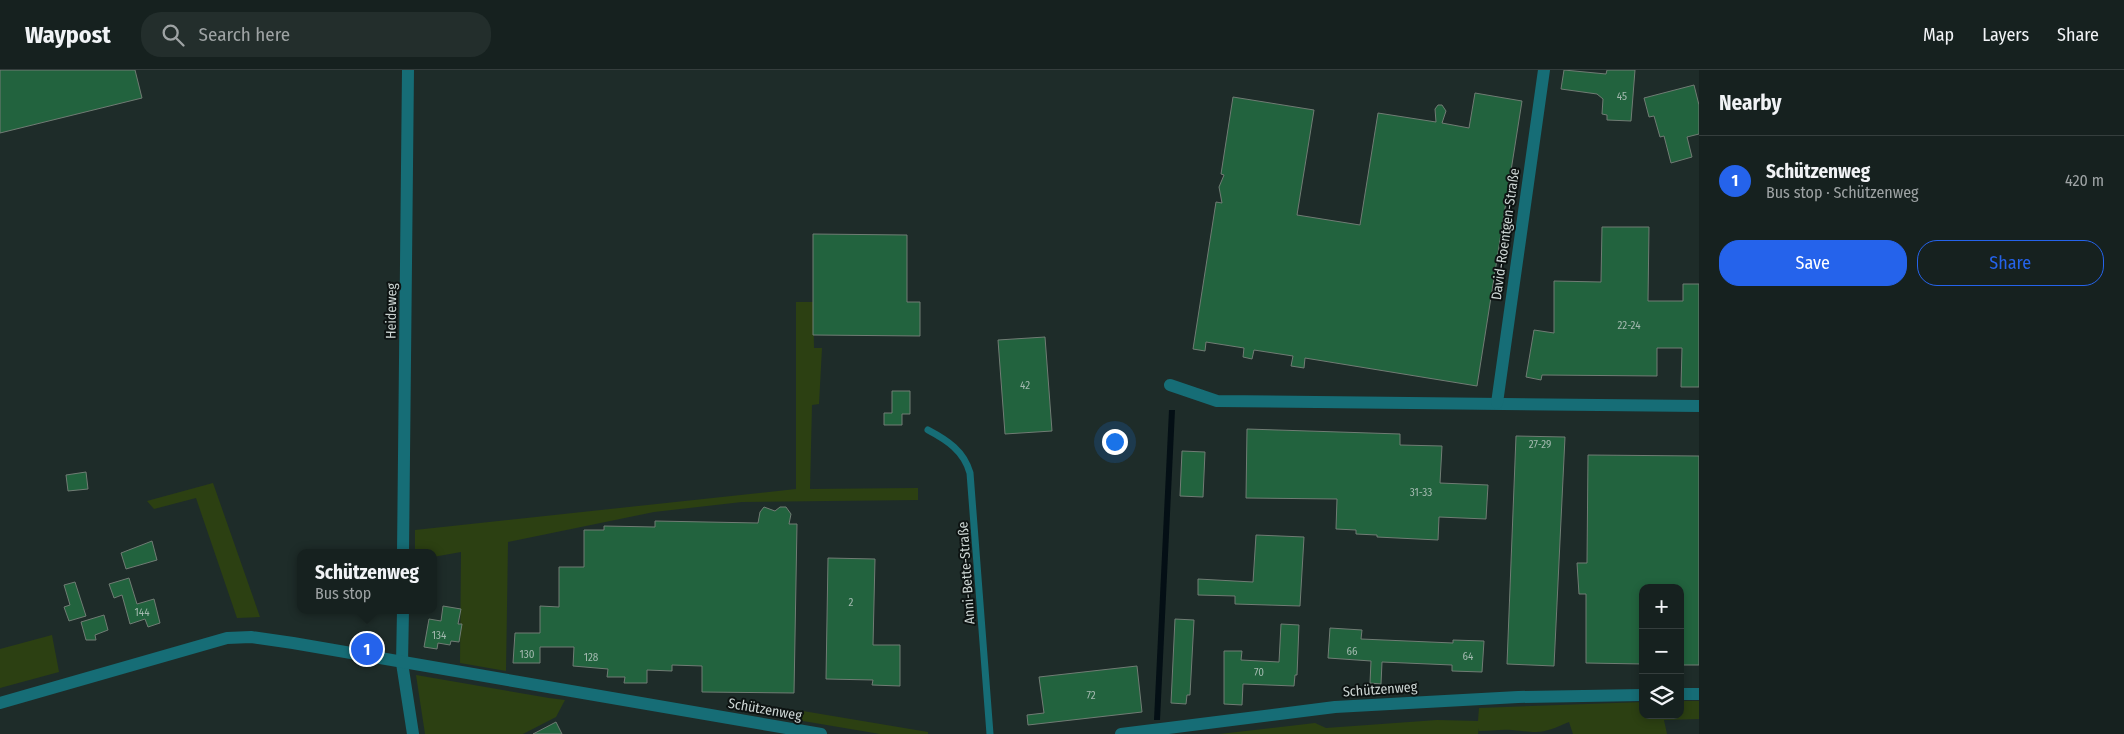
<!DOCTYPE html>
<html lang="en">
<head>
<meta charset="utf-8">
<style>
  body { margin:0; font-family:"Fira Sans Condensed",sans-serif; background:#232e2c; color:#f1f3f6 }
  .controls { position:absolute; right:15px; bottom:15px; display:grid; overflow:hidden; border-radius:10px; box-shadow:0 2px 8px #0003 }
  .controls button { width:45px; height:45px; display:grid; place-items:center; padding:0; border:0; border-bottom:1px solid #353e3d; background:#16211f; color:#f1f3f6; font:25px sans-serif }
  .you { position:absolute; left:1114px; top:371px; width:18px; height:18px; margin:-12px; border:4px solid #fff; border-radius:50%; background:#1a73e8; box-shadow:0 0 0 8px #1a73e833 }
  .badge { display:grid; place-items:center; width:32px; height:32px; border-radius:50%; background:#2563eb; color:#fff; font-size:16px; font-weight:700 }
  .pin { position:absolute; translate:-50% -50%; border:2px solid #fff; box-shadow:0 1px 5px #0006 }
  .popup { position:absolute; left:297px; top:479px; width:140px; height:65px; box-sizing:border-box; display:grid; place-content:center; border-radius:10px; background:#16211f; filter:drop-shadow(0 1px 4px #0005); font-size:16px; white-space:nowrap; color:#9ea3a4 }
  .popup b { font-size:19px; color:#f1f3f6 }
  .popup::after { content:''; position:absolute; left:50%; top:100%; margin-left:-10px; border:10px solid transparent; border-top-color:#16211f }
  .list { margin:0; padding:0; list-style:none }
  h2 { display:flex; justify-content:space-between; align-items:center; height:65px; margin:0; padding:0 20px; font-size:21px }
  h2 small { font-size:16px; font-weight:400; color:#9ea3a4 }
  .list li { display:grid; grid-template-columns:32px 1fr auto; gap:15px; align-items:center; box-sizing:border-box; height:90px; padding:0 20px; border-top:1px solid #353e3d }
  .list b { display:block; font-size:19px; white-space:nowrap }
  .list p { margin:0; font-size:16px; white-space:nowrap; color:#9ea3a4 }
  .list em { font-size:16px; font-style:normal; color:#9ea3a4 }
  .actions { display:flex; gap:10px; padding:15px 20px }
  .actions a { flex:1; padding:11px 0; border:1px solid #2563eb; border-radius:20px; text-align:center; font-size:18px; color:#2563eb }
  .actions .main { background:#2563eb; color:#fff }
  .icon { flex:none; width:28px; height:28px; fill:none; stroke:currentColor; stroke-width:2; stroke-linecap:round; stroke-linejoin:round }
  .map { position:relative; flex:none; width:1699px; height:664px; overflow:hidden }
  header { display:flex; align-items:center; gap:30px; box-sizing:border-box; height:70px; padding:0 25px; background:#16211f; border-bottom:1px solid #353e3d }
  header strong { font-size:24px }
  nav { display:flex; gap:28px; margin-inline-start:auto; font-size:18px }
  .search { width:350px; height:45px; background:#232e2c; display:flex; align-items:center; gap:12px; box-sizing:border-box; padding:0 18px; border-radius:20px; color:#9ea3a4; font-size:19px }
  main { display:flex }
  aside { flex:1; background:#16211f }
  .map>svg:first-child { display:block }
  .green { fill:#2c4012 }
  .water { fill:#040f15 }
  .building { fill:#22633e; stroke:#707c74 }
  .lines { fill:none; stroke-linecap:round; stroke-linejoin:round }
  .service { stroke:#166d76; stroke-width:7 }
  .minor { stroke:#166d76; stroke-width:12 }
  .labels { text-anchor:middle; stroke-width:4; stroke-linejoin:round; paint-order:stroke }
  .number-label { font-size:11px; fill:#a2b8ae }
  .street-label { font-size:14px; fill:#ccd5d3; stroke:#0d1312 }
</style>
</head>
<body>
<header>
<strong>Waypost</strong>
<div class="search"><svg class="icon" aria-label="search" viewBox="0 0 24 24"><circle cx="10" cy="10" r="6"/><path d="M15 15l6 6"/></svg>Search here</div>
<nav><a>Map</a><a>Layers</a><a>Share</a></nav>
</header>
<main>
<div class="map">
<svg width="1699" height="664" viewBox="0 0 1699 664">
  <rect width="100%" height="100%" fill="#1e2c29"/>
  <g class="green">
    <path d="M796 232H813L814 278H822L819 334 812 335 810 419 918 418V430L742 432 654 442 508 472 506 601 460 593 461 482 433 487V483H415V460L796 419Z"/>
    <path d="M213 413 260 547 237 548 196 428 154 439 147 431Z"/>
    <path d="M52 565 59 602 0 618V579Z"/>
    <path d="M416 605 549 628 565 630 556 647 523 664H425Z"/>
    <path d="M1680 631H1699V649L1664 650 1667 664H1573L1569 652C1541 664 1541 663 1512 660 1501 659 1490 661 1479 661V658L1478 664H1219L1315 653 1326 658 1437 650 1478 651 1479 638 1643 632V645H1680Z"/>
    <path d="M797 640 928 662V664H880L797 650Z"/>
  </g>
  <path class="water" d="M1169 340H1175L1160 650H1154Z"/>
  <g class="building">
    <path d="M0 0H135L142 28 0 63Z"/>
    <path d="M1564 0 1606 4 1607 0H1635L1631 51 1607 50V45L1602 44 1603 29 1597 24 1561 19Z"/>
    <path d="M1694 15 1699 35V64L1687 67 1692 87 1671 93 1664 66 1660 67 1654 46 1649 47 1644 28Z"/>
    <path d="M1475 23 1522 31 1477 316 1305 288 1304 298 1291 296 1293 286 1254 280 1252 289 1243 287 1244 278 1206 272 1205 281 1193 279 1216 132 1222 133 1219 117 1224 105 1221 104 1233 27 1314 40 1297 145 1360 155 1378 43 1436 52 1435 39 1438 35H1442L1446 41 1442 53 1469 58Z"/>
    <path d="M1602 157H1649L1648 231H1683V214H1699V317H1681L1682 278H1657V306L1542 305 1541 310 1526 307 1534 260 1554 263V211L1601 212Z"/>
    <path d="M813 164 907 165V232H920V266L813 265Z"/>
    <path d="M1045 267 1052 361 1005 364 998 270Z"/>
    <path d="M892 321H910V344H902V355H884V343H892Z"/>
    <path d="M1247 359 1400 364V375L1442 376 1440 413 1488 415 1486 449 1439 447 1438 470 1377 467V465L1356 464V460L1336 459 1337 429 1246 428Z"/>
    <path d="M1516 366 1565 367 1554 596 1507 594Z"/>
    <path d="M1182 381 1205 382 1203 427 1180 426Z"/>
    <path d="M1588 385 1699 386V595H1680V518H1643V594L1586 593V524H1579L1577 493H1587Z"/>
    <path d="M86 402 88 419 68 421 66 405Z"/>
    <path d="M764 437 775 441 780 437H786L791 444 789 454H797L794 623 702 622V596L672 595V601L647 600V613H624L625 607H607L608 599 573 596 574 577H540V593H513L515 563H540V536L559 537V497H584V460H604V456L655 457V451L758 453 760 442Z"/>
    <path d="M1256 465 1304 467 1300 536 1235 534V526L1198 525V509L1253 512Z"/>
    <path d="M152 471 157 490 126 499 121 483Z"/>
    <path d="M828 488 875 489 873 575H900V616L872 615 873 610 826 609Z"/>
    <path d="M129 508 137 534 154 529 160 553 148 557 145 549 130 554 122 525 114 528 109 514Z"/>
    <path d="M75 512 86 546 69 551 64 537 70 535 64 515Z"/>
    <path d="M443 536 461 539 458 554H462L459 572 451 571 450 575 438 573 437 579 424 577 429 549 441 551Z"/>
    <path d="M104 545 108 560 95 565 96 570H86L81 552Z"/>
    <path d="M1175 549 1194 550 1190 625H1187L1186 634 1171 633Z"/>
    <path d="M1281 554 1299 555 1297 605H1295L1294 616 1243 614 1242 635 1224 634V581H1242L1241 590 1279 592Z"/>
    <path d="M1330 558 1362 560 1361 569 1453 573V570L1484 571 1482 602 1452 601V595L1382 592 1381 614 1370 613 1371 591 1328 588Z"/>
    <path d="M1137 596 1142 642 1028 655 1027 645 1044 643 1039 607Z"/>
    <path d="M556 652 562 664H533Z"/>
  </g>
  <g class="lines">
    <path class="service" d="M928 360C947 370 964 381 970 403L990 664"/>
    <g class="minor">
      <path d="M1170 315 1217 331 1699 336"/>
      <path d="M1497 333 1544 0"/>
      <path d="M403 483 408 0"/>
      <path d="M403 540 402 593 413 664"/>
      <path d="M1680 624H1699"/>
      <path d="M0 633 227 568 251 567 293 573 821 664"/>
      <path d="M1121 664 1335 637 1518 627 1643 625"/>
    </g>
  </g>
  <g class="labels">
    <g class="number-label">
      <text x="1622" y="30">45</text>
      <text x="1629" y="259">22-24</text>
      <text x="1025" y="319">42</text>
      <text x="1540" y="378">27-29</text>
      <text x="1421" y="426">31-33</text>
      <text x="851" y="536">2</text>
      <text x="142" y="546">144</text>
      <text x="439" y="569">134</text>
      <text x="1352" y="585">66</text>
      <text x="527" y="588">130</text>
      <text x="1468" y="590">64</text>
      <text x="591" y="591">128</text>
      <text x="1259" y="606">70</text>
      <text x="1091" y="629">72</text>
    </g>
    <g class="street-label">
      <text transform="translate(1505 164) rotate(-82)" y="5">David-Roentgen-Straße</text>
      <text transform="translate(391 241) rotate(-89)" y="5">Heideweg</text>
      <text transform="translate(966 503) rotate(-94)" y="5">Anni-Bette-Straße</text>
      <text transform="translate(1380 619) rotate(-4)" y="5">Schützenweg</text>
      <text transform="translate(765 639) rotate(10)" y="5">Schützenweg</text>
    </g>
  </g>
</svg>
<div class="controls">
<button>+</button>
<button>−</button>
<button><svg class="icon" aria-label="layers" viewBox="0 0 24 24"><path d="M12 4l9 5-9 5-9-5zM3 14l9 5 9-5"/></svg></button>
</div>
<div class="you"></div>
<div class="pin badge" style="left:367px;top:579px">1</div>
<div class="popup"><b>Schützenweg</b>Bus stop</div>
</div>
<aside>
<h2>Nearby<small></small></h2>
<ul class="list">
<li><span class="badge">1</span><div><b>Schützenweg</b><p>Bus stop · Schützenweg</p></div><em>420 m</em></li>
</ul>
<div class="actions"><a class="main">Save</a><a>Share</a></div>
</aside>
</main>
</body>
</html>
